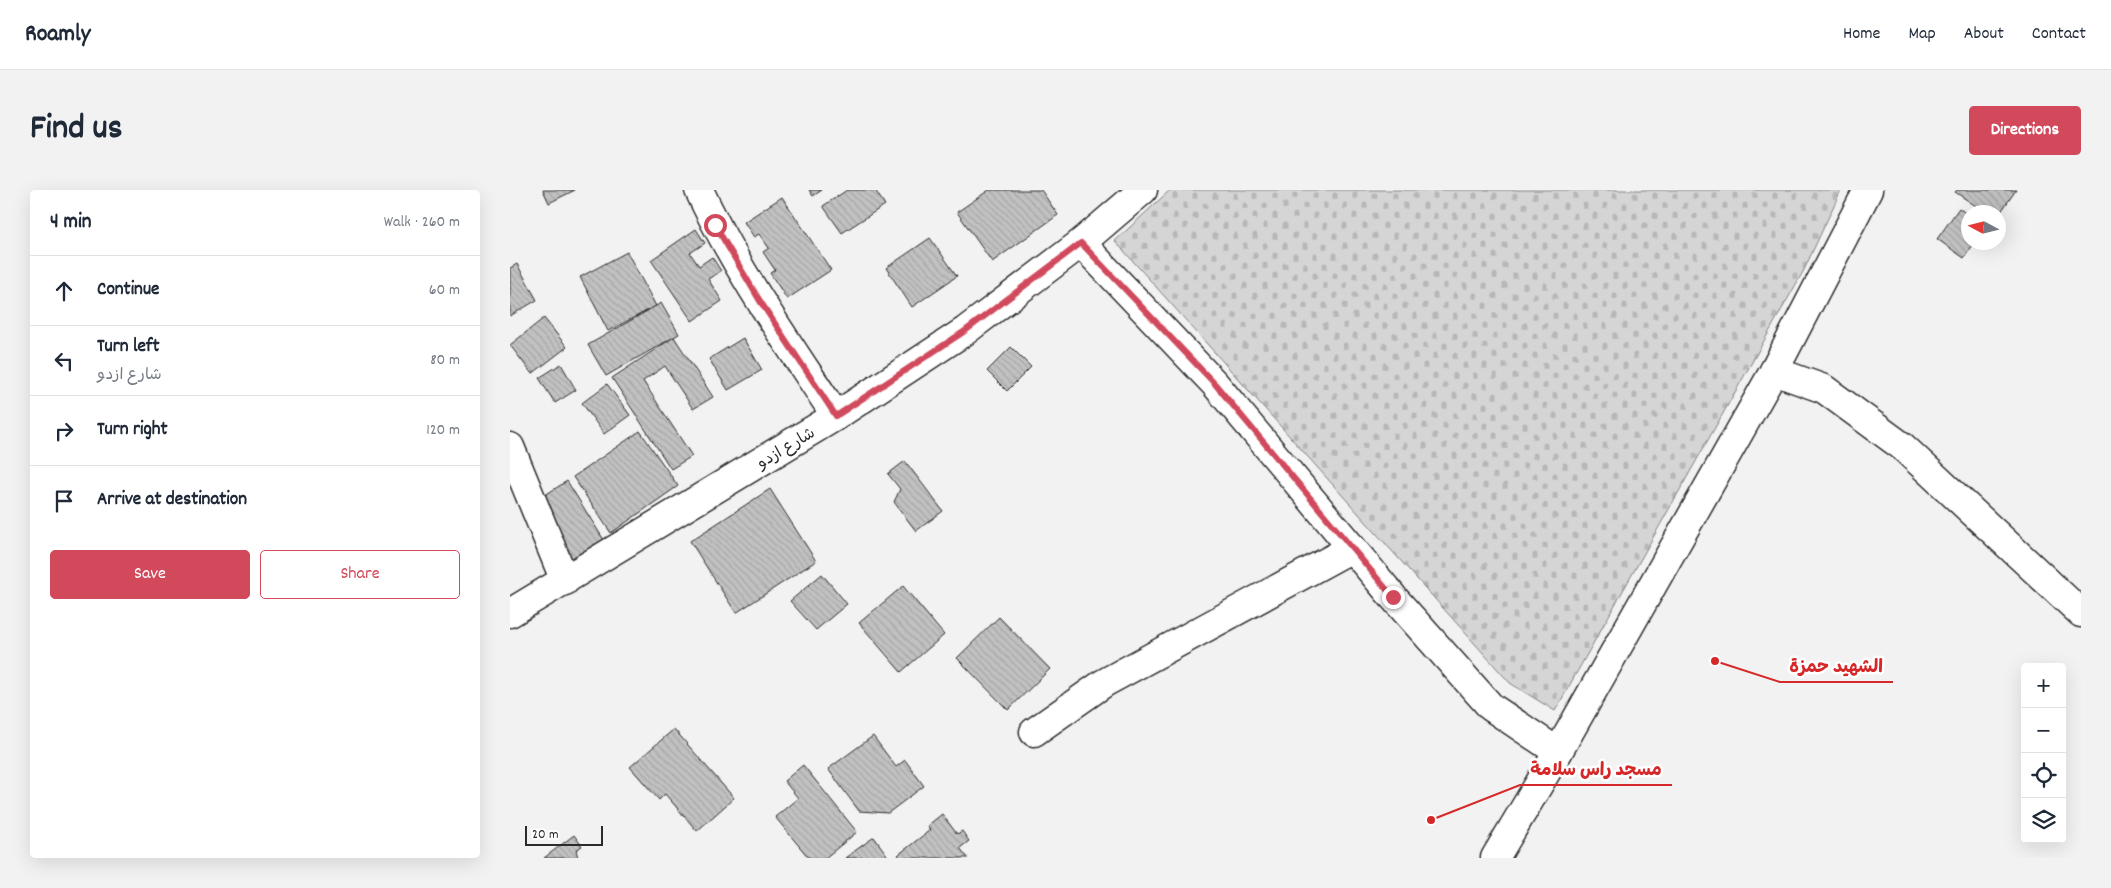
<!DOCTYPE html>
<html lang="en">
<head>
<meta charset="utf-8">
<style>
  body { margin:0; font-family:Dekko,"Playpen Sans Arabic",sans-serif; background:#f2f2f3; color:#1f2937 }
  .controls { position:absolute; right:15px; bottom:15px; display:grid; overflow:hidden; border-radius:5px; box-shadow:0 5px 20px #0002 }
  .controls button { width:45px; height:45px; display:grid; place-items:center; padding:0; border:0; border-bottom:1px solid #e0e1e3; background:#fff; color:#1f2937; font:25px sans-serif }
  .compass { position:absolute; left:1451px; top:15px; width:45px; height:45px; border-radius:50%; background:#fff; box-shadow:0 5px 20px #0002; rotate:277deg }
  .scale { position:absolute; left:15px; bottom:12px; width:78px; box-sizing:border-box; padding-left:5px; border:2px solid #2b2b2b; border-top:0; font-size:14px; line-height:18px; white-space:nowrap; color:#2b2b2b; -webkit-text-stroke:4px #fff; paint-order:stroke }
  .stop { position:absolute; width:15px; height:15px; margin:-11px; border:4px solid #d1495b; border-radius:50%; background:#fff }
  .stop.end { background:#d1495b; border-color:#fff; box-shadow:0 1px 5px #0008 }
  .list { margin:0; padding:0; list-style:none }
  h2 { display:flex; justify-content:space-between; align-items:center; height:65px; margin:0; padding:0 20px; font-size:21px }
  h2 small { font-size:16px; font-weight:400; color:#747a83 }
  .list li { display:grid; grid-template-columns:32px 1fr auto; gap:15px; align-items:center; box-sizing:border-box; height:70px; padding:0 20px; border-top:1px solid #e0e1e3 }
  .list b { display:block; font-size:19px; white-space:nowrap }
  .list p { margin:0; font-size:16px; white-space:nowrap; color:#747a83 }
  .list em { font-size:16px; font-style:normal; color:#747a83 }
  .actions { display:flex; gap:10px; padding:15px 20px }
  .actions a { flex:1; padding:11px 0; border:1px solid #d1495b; border-radius:5px; text-align:center; font-size:18px; color:#d1495b }
  .actions .main { background:#d1495b; color:#fff }
  .icon { flex:none; width:28px; height:28px; fill:none; stroke:currentColor; stroke-width:2; stroke-linecap:round; stroke-linejoin:round }
  .map { position:relative; flex:none; width:1571px; height:668px; overflow:hidden; border-radius:5px }
  header { display:flex; align-items:center; gap:30px; box-sizing:border-box; height:70px; padding:0 25px; background:#fff; border-bottom:1px solid #e0e1e3 }
  header strong { font-size:24px }
  nav { display:flex; gap:28px; margin-inline-start:auto; font-size:18px }
  .intro { display:flex; align-items:center; justify-content:space-between; box-sizing:border-box; height:120px; padding:0 30px }
  h1 { margin:0; font-size:35px }
  .button { padding:12px 22px; border-radius:5px; background:#d1495b; color:#fff; font-size:18px; font-weight:700 }
  main { display:flex; gap:30px; padding:0 30px }
  aside { flex:1; background:#fff; border-radius:5px; box-shadow:0 5px 20px #0002 }
  .map>svg:first-child { display:block }
  .cemetery { fill:url(#cemetery-stones); stroke:#808080 }
  .building { fill:url(#building-back-hatch); stroke:#2b2b2b }
  .lines { fill:none; stroke-linecap:round; stroke-linejoin:round }
  .street-casing { stroke:#2b2b2b; stroke-width:31 }
  .secondary-casing { stroke:#2b2b2b; stroke-width:31 }
  .street { stroke:#fff; stroke-width:28 }
  .secondary { stroke:#fff; stroke-width:28 }
  .route { stroke:#d1495b; stroke-width:6 }
  .labels { text-anchor:middle; stroke-width:5; stroke-linejoin:round; paint-order:stroke }
  .street-label { font-size:16px; fill:#2b2b2b; stroke:#fff }
  .leader { fill:none; stroke:#d62828; stroke-width:2 }
  .callout-dot { fill:#d62828; stroke:#fff; stroke-width:2 }
  .callout-label { font-size:18px; text-anchor:middle; font-weight:bold; fill:#d62828; stroke:#fff; stroke-width:5; stroke-linejoin:round; paint-order:stroke }
</style>
</head>
<body>
<header>
<strong>Roamly</strong>
<nav><a>Home</a><a>Map</a><a>About</a><a>Contact</a></nav>
</header>
<div class="intro"><h1>Find us</h1><a class="button">Directions</a></div>
<main>
<aside>
<h2>4 min<small>Walk · 260 m</small></h2>
<ul class="list">
<li><svg class="icon" aria-label="ahead" viewBox="0 0 24 24"><path d="M12 20V5M6 11l6-6 6 6"/></svg><div><b>Continue</b></div><em>60 m</em></li>
<li><svg class="icon" aria-label="left" viewBox="0 0 24 24"><path d="M17 20v-9H6M10 6l-5 5 5 5"/></svg><div><b>Turn left</b><p>شارع ازدو</p></div><em>80 m</em></li>
<li><svg class="icon" aria-label="right" viewBox="0 0 24 24"><path d="M7 20v-9h11M14 6l5 5-5 5"/></svg><div><b>Turn right</b></div><em>120 m</em></li>
<li><svg class="icon" aria-label="arrive" viewBox="0 0 24 24"><path d="M6 21V4h12l-3 4 3 4H6"/></svg><div><b>Arrive at destination</b></div></li>
</ul>
<div class="actions"><a class="main">Save</a><a>Share</a></div>
</aside>
<div class="map">
<svg width="1571" height="668" viewBox="0 0 1571 668">
  <defs>
    <pattern id="cemetery-stones" width="16" height="16" patternUnits="userSpaceOnUse" patternTransform="scale(1.25)"><rect width="16" height="16" fill="#d5d5d5"/><path d="M2 7V4a2 2 0 0 1 4 0v3zM10 15v-3a2 2 0 0 1 4 0v3z" fill="#b7b7b7"/></pattern>
    <pattern id="building-back-hatch" width="6" height="6" patternUnits="userSpaceOnUse" patternTransform="scale(1.25)"><rect width="6" height="6" fill="#c1c1c1"/><path d="M-1 5l2 2M0 0l6 6M5-1l2 2" fill="none" stroke="#a6a6a6"/></pattern>
  </defs>
  <rect width="100%" height="100%" fill="#f2f2f2"/>
  <filter id="ink" filterUnits="userSpaceOnUse"><feTurbulence type="fractalNoise" baseFrequency=".02" numOctaves="2"/><feDisplacementMap in="SourceGraphic" scale="10" xChannelSelector="R" yChannelSelector="G"/><feConvolveMatrix kernelMatrix="1 2 1 2 8 2 1 2 1" color-interpolation-filters="sRGB"/></filter>
  <g filter="url(#ink)">
    <path class="cemetery" d="M660 0H1331L1294 80 1045 521 1000 493 605 51Z"/>
    <g class="building">
      <path d="M33 0H65L39 13Z"/>
      <path d="M299 0H312L303 6Z"/>
      <path d="M337 0H365L375 15 332 43 313 16Z"/>
      <path d="M479 0H531L548 25 482 72 447 22Z"/>
      <path d="M1447 0H1506L1488 26V22H1475L1445 2Z"/>
      <path d="M272 7 321 80 277 109 260 83 265 80 253 62 259 58 249 44 244 47 234 32Z"/>
      <path d="M1449 18 1458 25V52H1465L1454 68 1427 49Z"/>
      <path d="M186 39 195 53 180 63 189 76 202 67 211 81 198 89 212 111 182 131 141 70Z"/>
      <path d="M420 48 447 86 402 117 376 78Z"/>
      <path d="M117 62 146 116 98 141 70 87Z"/>
      <path d="M7 74 27 110 0 126V78Z"/>
      <path d="M151 113 169 144 96 186 78 155Z"/>
      <path d="M34 128 57 157 22 184 0 155Z"/>
      <path d="M164 147 203 207 183 219 155 176 133 191 182 266 161 279 102 188Z"/>
      <path d="M233 148 252 180 218 200 199 169Z"/>
      <path d="M501 157 521 177 497 201 477 181Z"/>
      <path d="M51 174 66 200 45 213 29 188Z"/>
      <path d="M97 194 120 225 94 244 72 213Z"/>
      <path d="M130 241 168 296 101 343 63 287Z"/>
      <path d="M395 271 433 321 406 341 384 312 390 299 378 284Z"/>
      <path d="M57 291 94 350 58 373 21 314Z"/>
      <path d="M260 299 306 371 226 423 180 351Z"/>
      <path d="M312 384 337 414 306 440 280 411Z"/>
      <path d="M393 396 434 445 391 482 349 433Z"/>
      <path d="M489 427 540 479 498 520 447 468Z"/>
      <path d="M164 539 224 608 187 641 155 604 149 610 120 577Z"/>
      <path d="M363 546 386 577 395 570 414 596 378 623 349 621 318 579Z"/>
      <path d="M293 575 347 642 315 668H299L265 627 288 608 274 591Z"/>
      <path d="M432 624 447 644 452 641 459 651 450 658 458 668H390L388 665 420 640 417 636Z"/>
      <path d="M64 645 72 656 66 660 68 668H34Z"/>
      <path d="M364 647 377 665 373 668H335Z"/>
    </g>
    <g class="lines">
      <defs>
        <g id="street">
          <path d="M189 0C226 80 278 153 326 226"/>
          <path d="M571 53 705 194 883 407 981 517 1048 562"/>
          <path d="M1264 181 1314 199 1393 257 1571 423"/>
          <path d="M0 257 55 391"/>
          <path d="M524 542 594 493 842 358"/>
          <path d="M985 668 1048 562 1264 181 1358 0"/>
        </g>
        <path id="secondary" d="M0 423 326 226 455 141 571 53 633 0"/>
      </defs>
      <use href="#street" class="street-casing"/>
      <use href="#secondary" class="secondary-casing"/>
      <use href="#street" class="street"/>
      <use href="#secondary" class="secondary"/>
    </g>
  </g>
  <g class="lines" filter="url(#ink)">
    <path class="route" d="M205 35 250 111 326 226 455 141 571 53 705 194 883 407"/>
  </g>
  <g class="labels">
    <g class="street-label">
      <text transform="translate(275 257) rotate(-31)" y="6">شارع ازدو</text>
    </g>
  </g>
  <path class="leader" d="M1205 471L1270 492H1383M921 630L1010 595H1162"/>
  <g class="callout-dot">
    <circle cx="1205" cy="471" r="5"/>
    <circle cx="921" cy="630" r="5"/>
  </g>
  <g class="callout-label">
    <text x="1326" y="482">الشهيد حمزة</text>
    <text x="1086" y="585">مسجد راس سلامة</text>
  </g>
</svg>
<div class="controls">
<button>+</button>
<button>−</button>
<button><svg class="icon" aria-label="locate" viewBox="0 0 24 24"><circle cx="12" cy="12" r="6"/><path d="M12 2v4M12 18v4M2 12h4M18 12h4"/></svg></button>
<button><svg class="icon" aria-label="layers" viewBox="0 0 24 24"><path d="M12 4l9 5-9 5-9-5zM3 14l9 5 9-5"/></svg></button>
</div>
<svg class="compass" viewBox="-18 -18 36 36"><path d="M0-13l5 13h-10z" fill="#e53935"/><path d="M0 13l5-13h-10z" fill="#747a83"/></svg>
<div class="scale">20 m</div>
<div class="stop" style="left:205px;top:35px"></div>
<div class="stop end" style="left:883px;top:407px"></div>
</div>
</main>
</body>
</html>
